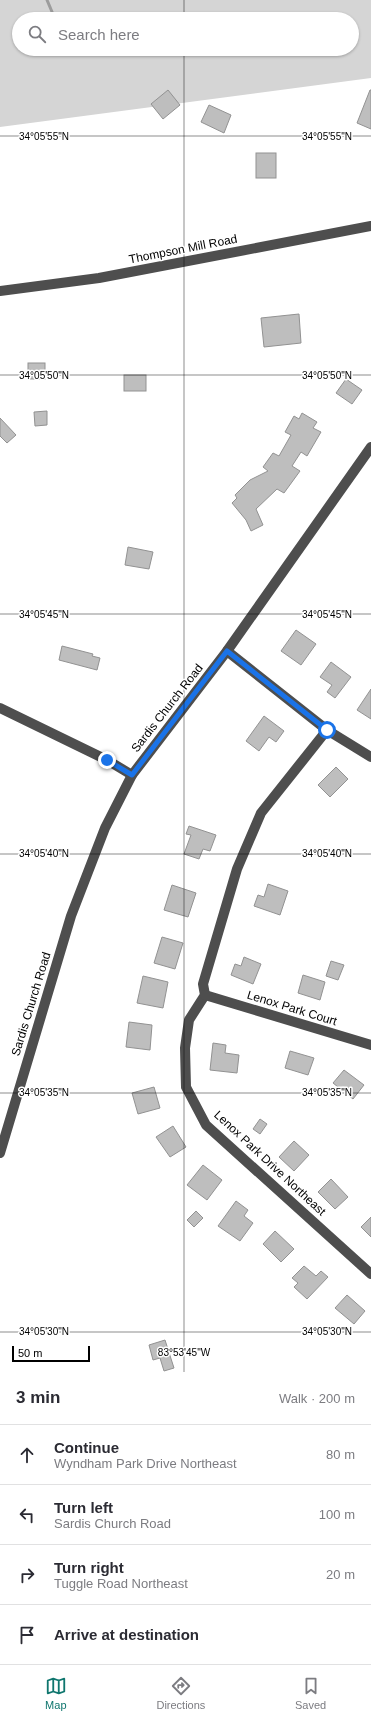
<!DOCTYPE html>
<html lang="en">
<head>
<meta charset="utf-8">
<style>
  body { margin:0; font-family:Helvetica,sans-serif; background:#f2f2f3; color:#2b2b33 }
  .scale { position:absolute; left:12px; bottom:10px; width:78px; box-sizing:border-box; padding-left:4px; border:2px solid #000; border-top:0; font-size:11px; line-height:14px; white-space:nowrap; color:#000; -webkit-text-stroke:3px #fff; paint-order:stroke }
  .stop { position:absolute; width:12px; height:12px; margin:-9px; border:3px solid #1a73e8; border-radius:50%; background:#fff }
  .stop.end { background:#1a73e8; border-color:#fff; box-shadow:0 1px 4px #0008 }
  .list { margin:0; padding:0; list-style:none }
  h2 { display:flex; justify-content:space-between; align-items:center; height:52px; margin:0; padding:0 16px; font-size:17px }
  h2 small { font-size:13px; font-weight:400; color:#7c7c81 }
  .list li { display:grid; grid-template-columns:26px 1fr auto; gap:12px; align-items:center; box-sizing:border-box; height:60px; padding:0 16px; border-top:1px solid #e1e1e2 }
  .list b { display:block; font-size:15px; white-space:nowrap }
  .list p { margin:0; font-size:13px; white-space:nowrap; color:#7c7c81 }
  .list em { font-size:13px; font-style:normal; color:#7c7c81 }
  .icon { flex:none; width:22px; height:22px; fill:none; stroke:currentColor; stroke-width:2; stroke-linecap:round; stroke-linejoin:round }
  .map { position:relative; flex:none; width:371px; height:1372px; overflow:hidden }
  .search { position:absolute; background:#fff; box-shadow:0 1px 3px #0004; left:12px; right:12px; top:12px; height:44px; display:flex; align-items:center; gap:10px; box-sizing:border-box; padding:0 14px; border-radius:22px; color:#7c7c81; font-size:15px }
  .sheet { height:292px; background:#fff }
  nav { display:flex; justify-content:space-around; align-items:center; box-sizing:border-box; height:56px; border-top:1px solid #e1e1e2; background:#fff; font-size:11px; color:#7c7c81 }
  nav a { display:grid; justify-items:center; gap:2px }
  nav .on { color:#0f766e }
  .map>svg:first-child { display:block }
  .green { fill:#d5d5d5; fill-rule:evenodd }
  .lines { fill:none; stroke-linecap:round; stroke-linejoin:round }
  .stream { stroke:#9c9c9c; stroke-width:3 }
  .building { fill:#bebebe; stroke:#929292 }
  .minor { stroke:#4e4e4e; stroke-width:10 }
  .route { stroke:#1a73e8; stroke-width:5 }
  .ticks { fill:none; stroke:#000; stroke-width:1; stroke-opacity:0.45 }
  .labels { text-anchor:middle; stroke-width:3; stroke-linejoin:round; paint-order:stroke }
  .street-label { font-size:12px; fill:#000; stroke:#fff }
  .ticks-label { font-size:10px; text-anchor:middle; fill:#000; stroke:#fff; stroke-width:3; stroke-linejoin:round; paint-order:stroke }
</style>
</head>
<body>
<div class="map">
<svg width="371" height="1372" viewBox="0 0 371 1372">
  <rect width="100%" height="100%" fill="#fff"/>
  <path class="green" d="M0 0H371V78L0 127ZM19 19H352V49H19Z"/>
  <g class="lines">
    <path class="stream" d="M47 0 55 19"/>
  </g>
  <g class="building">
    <path d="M168 90 180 105 163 119 151 104Z"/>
    <path d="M370 90H371V129L357 123Z"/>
    <path d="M209 105 231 115 224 133 201 122Z"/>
    <rect x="256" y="153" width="20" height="25"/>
    <path d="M299 314 301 343 264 347 261 318Z"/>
    <rect x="28" y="363" width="17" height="16"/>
    <rect x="124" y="375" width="22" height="16"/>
    <path d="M346 379 362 390 352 404 336 393Z"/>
    <path d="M47 411V425L35 426 34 412Z"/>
    <path d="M302 413 317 422 313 428 321 432 307 456 301 452 292 466 300 471 284 493 277 489 256 509 263 525 251 531 246 520 232 503 237 498 235 495 250 480 268 471 263 467 273 453 279 456 291 435 285 432 294 416 299 419Z"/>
    <path d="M0 418 16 435 7 443 0 436Z"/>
    <path d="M128 547 153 552 149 569 125 565Z"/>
    <path d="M296 630 316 644 301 665 281 651Z"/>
    <path d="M62 646 93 654 92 656 100 658 97 670 59 660Z"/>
    <path d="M331 662 351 677 335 698 327 692 332 685 320 677Z"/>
    <path d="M371 689V719L357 710Z"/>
    <path d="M264 716 284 731 276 742 269 737 259 751 246 741Z"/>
    <path d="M336 767 348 779 330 797 318 785Z"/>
    <path d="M189 826 216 835 210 851 203 849 199 859 184 854 191 835 186 834Z"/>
    <path d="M268 884 288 891 280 915 254 906 258 895 264 897Z"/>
    <path d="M172 885 196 893 188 917 164 910Z"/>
    <path d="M162 937 183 943 175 969 154 963Z"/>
    <path d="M244 957 261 964 253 984 231 975 235 964 241 966Z"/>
    <path d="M331 961 344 965 338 980 326 976Z"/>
    <path d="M303 975 325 982 320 1000 298 993Z"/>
    <path d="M143 976 168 982 163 1008 137 1003Z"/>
    <path d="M129 1022 152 1025 150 1050 126 1047Z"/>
    <path d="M213 1043 226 1045 225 1053 239 1055 237 1073 210 1070Z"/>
    <path d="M290 1051 314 1058 308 1075 285 1068Z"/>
    <path d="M344 1070 364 1085 353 1099 333 1083Z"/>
    <path d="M154 1087 160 1108 138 1114 132 1093Z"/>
    <path d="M260 1119 267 1124 260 1134 253 1129Z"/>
    <path d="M173 1126 186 1147 170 1157 156 1137Z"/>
    <path d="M294 1141 309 1155 294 1171 279 1157Z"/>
    <path d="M203 1165 222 1180 207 1200 187 1185Z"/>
    <path d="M331 1179 348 1197 335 1209 318 1192Z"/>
    <path d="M236 1201 248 1210 244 1216 253 1223 240 1241 218 1226Z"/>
    <path d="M196 1211 203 1218 194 1227 187 1220Z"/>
    <path d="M371 1217V1237L361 1227Z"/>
    <path d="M275 1231 294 1249 281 1262 263 1244Z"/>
    <path d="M304 1266 316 1276 321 1271 328 1277 307 1299 294 1287 298 1283 292 1278Z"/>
    <path d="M347 1295 365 1311 354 1324 335 1308Z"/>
    <path d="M165 1340 174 1368 164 1371 160 1358 153 1360 149 1345Z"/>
  </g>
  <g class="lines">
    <g class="minor">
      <path d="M0 291 99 278 371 226"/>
      <path d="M227 651 327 730 371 757"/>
      <path d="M0 708 107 760 132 775"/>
      <path d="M327 730 261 813 237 869 203 984 205 995 189 1020 185 1048 186 1087 206 1125 371 1274"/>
      <path d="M205 995 371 1045"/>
      <path d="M0 1153 71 916 105 828 132 775 227 651 371 447"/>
    </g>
  </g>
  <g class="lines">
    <path class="route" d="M107 760 132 775 227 651 327 730"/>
  </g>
  <path class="ticks" d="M184 0V19M184 49V1372M0 136H371M0 375H371M0 614H371M0 854H371M0 1093H371M0 1332H371"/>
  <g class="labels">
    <g class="street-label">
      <text transform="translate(183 249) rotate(-11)" y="4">Thompson Mill Road</text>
      <text transform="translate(167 708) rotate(-52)" y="4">Sardis Church Road</text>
      <text transform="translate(31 1004) rotate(-73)" y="4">Sardis Church Road</text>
      <text transform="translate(292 1008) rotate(17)" y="4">Lenox Park Court</text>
      <text transform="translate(270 1163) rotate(43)" y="4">Lenox Park Drive Northeast</text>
    </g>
  </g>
  <g class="ticks-label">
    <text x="44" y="140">34°05'55"N</text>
    <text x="327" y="140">34°05'55"N</text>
    <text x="44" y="379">34°05'50"N</text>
    <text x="327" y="379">34°05'50"N</text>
    <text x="44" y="618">34°05'45"N</text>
    <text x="327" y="618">34°05'45"N</text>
    <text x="44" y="857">34°05'40"N</text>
    <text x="327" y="857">34°05'40"N</text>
    <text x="44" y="1096">34°05'35"N</text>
    <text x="327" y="1096">34°05'35"N</text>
    <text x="44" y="1335">34°05'30"N</text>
    <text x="327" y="1335">34°05'30"N</text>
    <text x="184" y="1356">83°53'45"W</text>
  </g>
</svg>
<div class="scale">50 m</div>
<div class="stop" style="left:327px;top:730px"></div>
<div class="stop end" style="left:107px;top:760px"></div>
<div class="search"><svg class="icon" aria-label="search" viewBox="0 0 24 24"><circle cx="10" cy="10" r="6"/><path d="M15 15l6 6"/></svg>Search here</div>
</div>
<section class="sheet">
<h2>3 min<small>Walk · 200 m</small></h2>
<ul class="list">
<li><svg class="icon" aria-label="ahead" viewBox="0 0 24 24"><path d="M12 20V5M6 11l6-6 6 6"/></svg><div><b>Continue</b><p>Wyndham Park Drive Northeast</p></div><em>80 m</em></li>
<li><svg class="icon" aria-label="left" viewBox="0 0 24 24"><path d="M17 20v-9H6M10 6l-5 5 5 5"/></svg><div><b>Turn left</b><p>Sardis Church Road</p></div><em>100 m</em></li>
<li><svg class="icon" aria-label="right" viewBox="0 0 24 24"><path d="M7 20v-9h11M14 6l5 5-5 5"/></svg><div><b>Turn right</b><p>Tuggle Road Northeast</p></div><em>20 m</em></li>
<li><svg class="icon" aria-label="arrive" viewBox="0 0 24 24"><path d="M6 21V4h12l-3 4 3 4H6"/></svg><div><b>Arrive at destination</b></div></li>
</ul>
</section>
<nav>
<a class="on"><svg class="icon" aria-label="map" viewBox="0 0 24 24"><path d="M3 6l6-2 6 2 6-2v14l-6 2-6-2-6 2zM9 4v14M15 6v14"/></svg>Map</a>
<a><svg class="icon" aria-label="directions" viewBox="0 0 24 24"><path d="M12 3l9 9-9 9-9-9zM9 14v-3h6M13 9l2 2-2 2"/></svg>Directions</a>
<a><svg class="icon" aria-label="saved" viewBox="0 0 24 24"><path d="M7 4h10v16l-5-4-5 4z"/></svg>Saved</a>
</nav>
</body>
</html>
